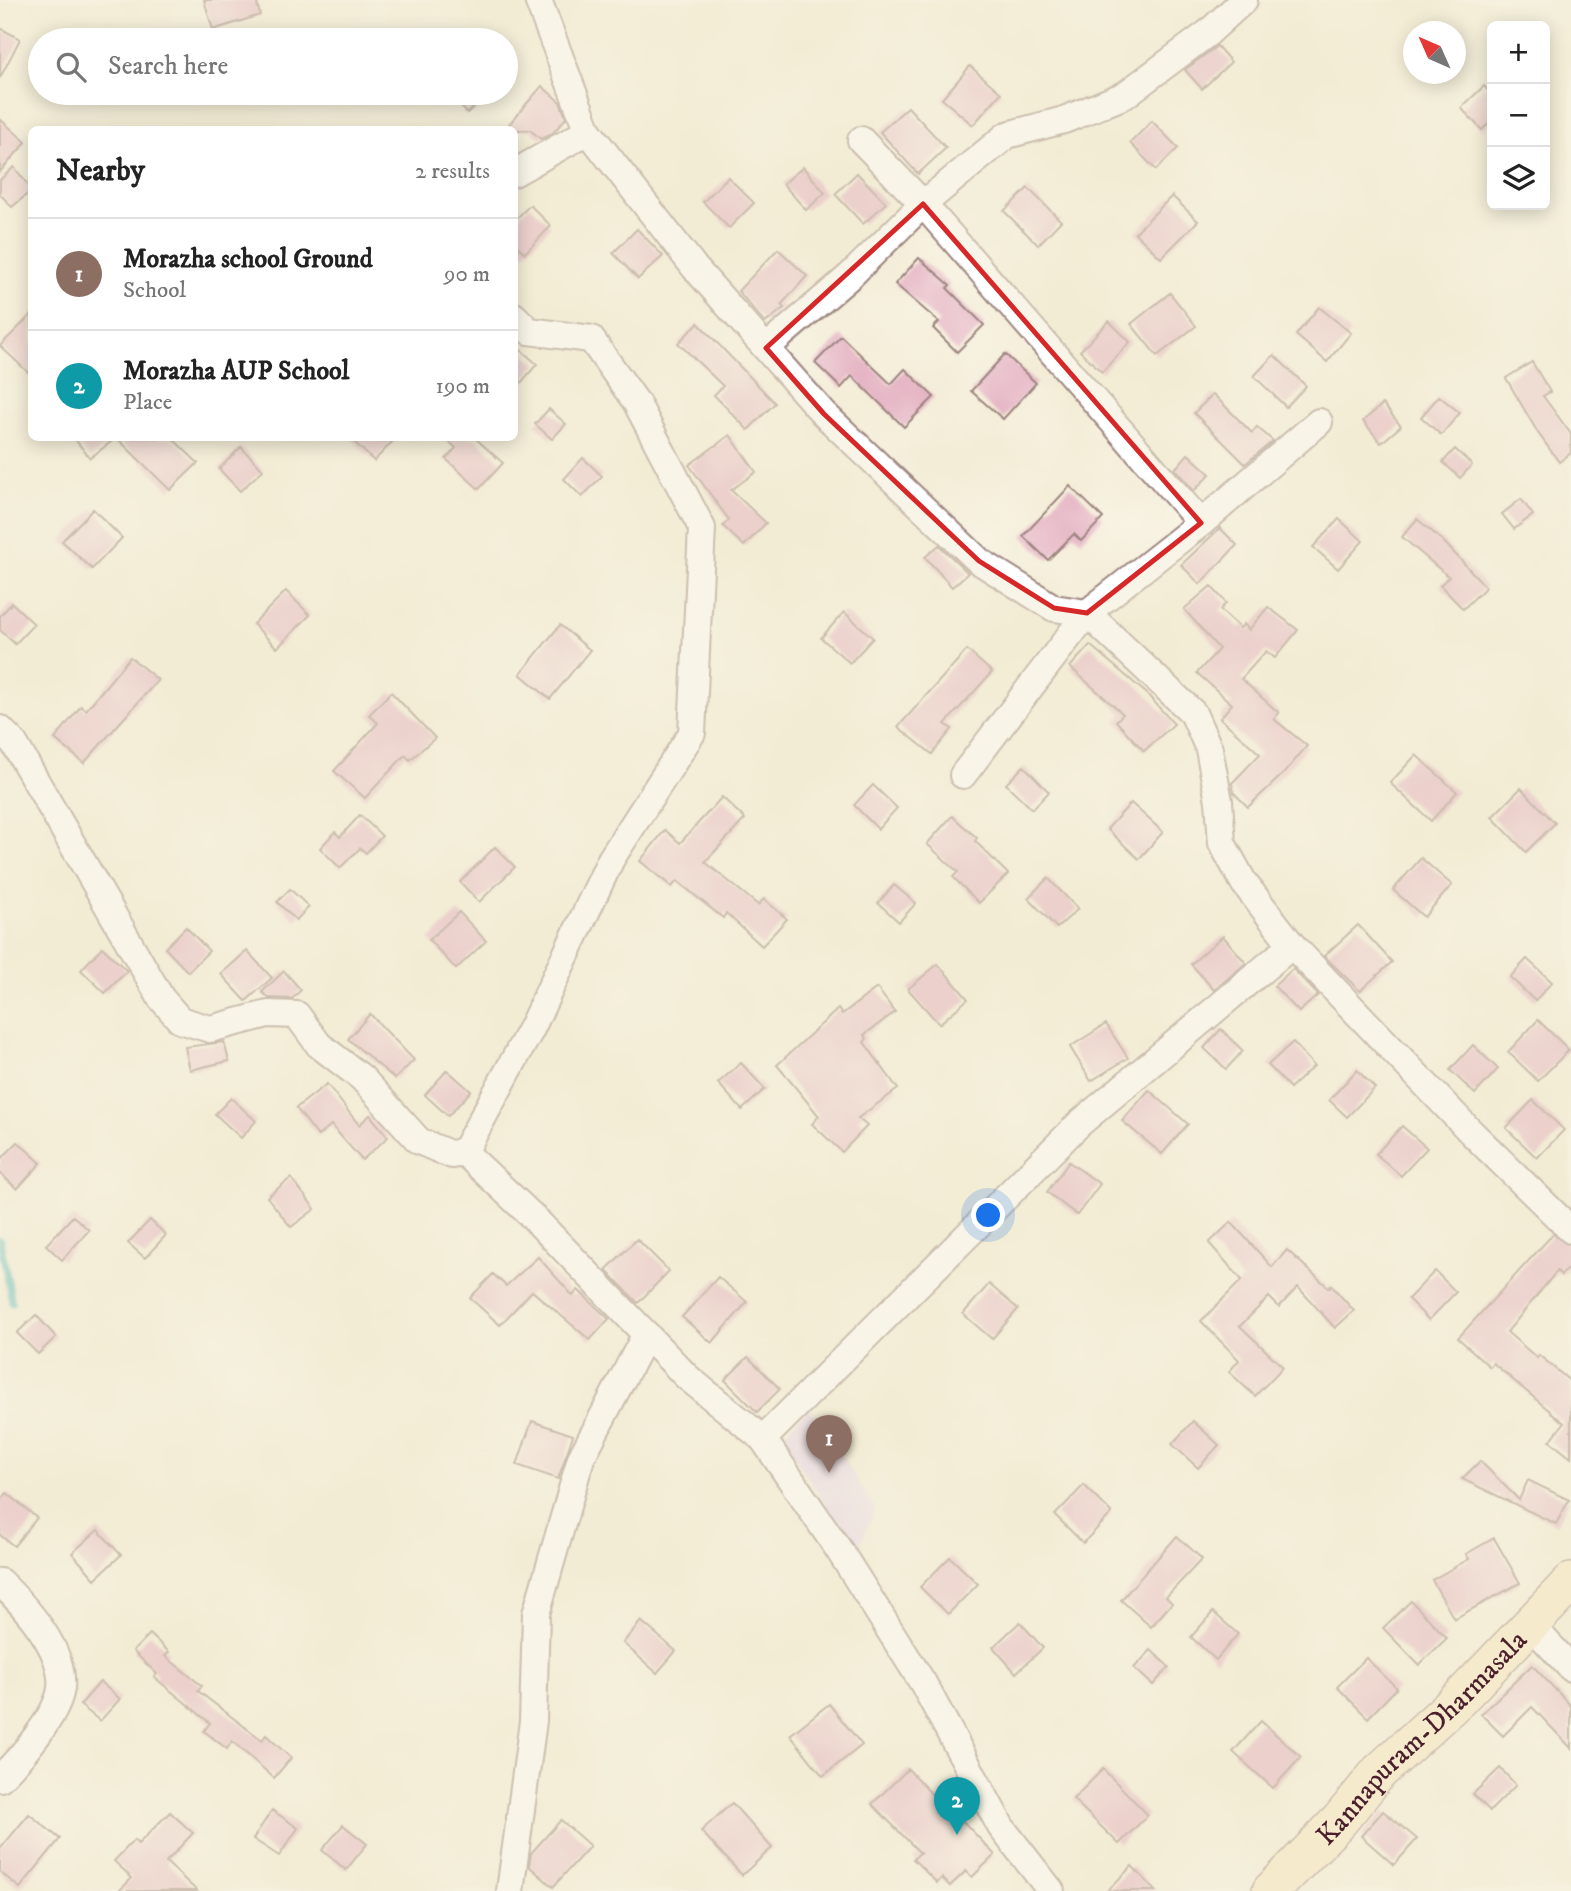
<!DOCTYPE html>
<html lang="en">
<head>
<meta charset="utf-8">
<style>
  body { margin:0; font-family:"IM FELL DW Pica",serif; background:#f6f6f6; color:#222 }
  .controls { position:absolute; right:21px; top:21px; display:grid; overflow:hidden; border-radius:10px; box-shadow:0 4px 18px #0003 }
  .controls button { width:63px; height:63px; display:grid; place-items:center; padding:0; border:0; border-bottom:2px solid #e0e0e0; background:#fff; color:#222; font:35px sans-serif }
  .compass { position:absolute; left:1403px; top:21px; width:63px; height:63px; border-radius:50%; background:#fff; box-shadow:0 4px 18px #0003; rotate:315deg }
  .you { position:absolute; left:989px; top:1216px; width:24px; height:24px; margin:-18px; border:5px solid #fff; border-radius:50%; background:#1a73e8; box-shadow:0 0 0 10px #1a73e833 }
  .badge { display:grid; place-items:center; width:46px; height:46px; border-radius:50%; background:#7c3aed; color:#fff; font-size:23px; font-weight:700 }
  .pin { position:absolute; translate:-50% -58px; filter:drop-shadow(0 2px 4px #0008) }
  .pin::after { content:''; position:absolute; top:37px; width:24px; height:21px; background:inherit; clip-path:polygon(0 0,100% 0,50% 100%) }
  .list { margin:0; padding:0; list-style:none }
  h2 { display:flex; justify-content:space-between; align-items:center; height:91px; margin:0; padding:0 28px; font-size:30px }
  h2 small { font-size:23px; font-weight:400; color:#767676 }
  .list li { display:grid; grid-template-columns:46px 1fr auto; gap:21px; align-items:center; box-sizing:border-box; height:112px; padding:0 28px; border-top:2px solid #e0e0e0 }
  .list b { display:block; font-size:26px; white-space:nowrap }
  .list p { margin:0; font-size:23px; white-space:nowrap; color:#767676 }
  .list em { font-size:23px; font-style:normal; color:#767676 }
  .icon { flex:none; width:38px; height:38px; fill:none; stroke:currentColor; stroke-width:2; stroke-linecap:round; stroke-linejoin:round }
  .map { position:relative; flex:none; width:1571px; height:1891px; overflow:hidden }
  .search { position:absolute; background:#fff; box-shadow:0 4px 18px #0003; left:28px; top:28px; width:490px; height:77px; display:flex; align-items:center; gap:18px; box-sizing:border-box; padding:0 24px; border-radius:38px; color:#767676; font-size:26px }
  .panel { position:absolute; background:#fff; box-shadow:0 4px 18px #0003; left:28px; top:126px; width:490px; height:315px; border-radius:10px }
  .map>svg:first-child { display:block }
  .built { fill:#e7d2ef }
  .lines { fill:none; stroke-linecap:round; stroke-linejoin:round }
  .stream { stroke:#43b3bb; stroke-width:7 }
  .building { fill:#e3adc1 }
  .minor-casing { stroke:#9e8680; stroke-width:30 }
  .secondary-casing { stroke:#9e8680; stroke-width:40 }
  .minor { stroke:#fff; stroke-width:26 }
  .secondary { stroke:#fae7c3; stroke-width:37 }
  .marked { fill:none; stroke:#d62828; stroke-width:5; stroke-linejoin:round }
  .labels { text-anchor:middle; stroke-width:5; stroke-linejoin:round; paint-order:stroke }
  .street-label { font-size:28px; fill:#4a1f2b; stroke:#fbf7ec }
</style>
</head>
<body>
<div class="map">
<svg width="1571" height="1891" viewBox="0 0 1571 1891">
  <rect width="100%" height="100%" fill="#fbf7ec"/>
  <filter id="ink" filterUnits="userSpaceOnUse"><feTurbulence type="fractalNoise" baseFrequency=".0143" numOctaves="2"/><feDisplacementMap in="SourceGraphic" scale="14" xChannelSelector="R" yChannelSelector="G"/><feConvolveMatrix kernelMatrix="1 2 1 2 8 2 1 2 1" color-interpolation-filters="sRGB"/></filter>
  <filter id="wash" filterUnits="userSpaceOnUse"><feTurbulence type="fractalNoise" baseFrequency=".00686" numOctaves="4" result="noise"/><feDisplacementMap in="SourceGraphic" scale="28" xChannelSelector="R" yChannelSelector="G"/><feGaussianBlur stdDeviation="1.57" result="paint"/><feColorMatrix in="noise" values="0 0 0 0 0 0 0 0 0 0 0 0 0 0 0 0 0 1.4 0 .05"/><feComposite in="paint" operator="in"/></filter>
  <g filter="url(#wash)">
    <rect width="100%" height="100%" fill="#f3ecd6"/>
    <path class="built" d="M809 1406 876 1509 856 1552 782 1437Z"/>
    <g class="lines">
      <path class="stream" d="M0 1240 12 1302"/>
    </g>
    <g id="blocks">
      <g class="building">
        <path d="M204 0H256L260 15 213 30Z"/>
        <path d="M0 28 20 39 0 78Z"/>
        <path d="M1217 46 1231 62 1202 89 1185 70Z"/>
        <path d="M970 66 1001 93 973 125 942 99Z"/>
        <path d="M542 86 560 102 566 118 553 133 541 139 530 130H504Z"/>
        <path d="M1484 86 1492 95V120L1482 130 1461 108Z"/>
        <path d="M449 93H491L467 113Z"/>
        <path d="M908 107 946 148 918 174 880 132Z"/>
        <path d="M0 119 26 142 0 172Z"/>
        <path d="M1152 121 1178 148 1156 170 1130 143Z"/>
        <path d="M14 167 32 190 12 207 0 194V180Z"/>
        <path d="M803 167 825 193 806 210 783 184Z"/>
        <path d="M857 173 886 203 863 224 835 194Z"/>
        <path d="M728 177 754 203 729 228 703 202Z"/>
        <path d="M1028 188 1061 221 1038 245 1004 211Z"/>
        <path d="M1172 196 1198 221 1161 258 1135 233Z"/>
        <path d="M530 205 551 226 525 253 514 243V221Z"/>
        <path d="M637 229 663 256 638 279 613 253Z"/>
        <path d="M778 249 807 276 781 305 784 308 765 323 738 291Z"/>
        <path d="M919 258 950 285 947 288 984 325 957 352 933 328 939 322 895 284Z"/>
        <path d="M1170 293 1196 326 1157 356 1131 324Z"/>
        <path d="M1319 307 1351 333 1327 362 1296 335Z"/>
        <path d="M32 314V376L0 346Z"/>
        <path d="M1109 321 1130 342 1102 372 1080 351Z"/>
        <path d="M698 323 775 403 748 430 714 395 723 386 678 343Z"/>
        <path d="M841 336 891 384 905 369 934 397 904 427 852 376 841 388 815 363Z"/>
        <path d="M514 344 537 364 514 391Z"/>
        <path d="M1005 354 1036 383 1003 419 971 391Z"/>
        <path d="M1274 355 1306 386 1286 407 1254 376Z"/>
        <path d="M1532 362 1550 392 1543 396 1571 434V453L1559 462 1538 433 1506 378Z"/>
        <path d="M1213 394 1252 433 1257 427 1273 441 1245 464 1194 413Z"/>
        <path d="M1439 396 1460 413 1441 435 1421 417Z"/>
        <path d="M1383 404 1401 426 1381 443 1363 421Z"/>
        <path d="M549 409 566 424 552 439 535 424Z"/>
        <path d="M730 435 756 472 731 490 766 523 744 546 723 526 729 520 689 465Z"/>
        <path d="M74 438H116L90 458Z"/>
        <path d="M117 438H172L198 463 170 490Z"/>
        <path d="M350 438H396L374 461Z"/>
        <path d="M445 438H475L503 463 479 489 446 459 456 448Z"/>
        <path d="M241 447 263 470 240 491 219 469Z"/>
        <path d="M1455 449 1472 465 1460 478 1443 462Z"/>
        <path d="M1188 454 1210 474 1194 491 1175 469Z"/>
        <path d="M583 458 602 476 582 497 564 479Z"/>
        <path d="M1070 486 1103 518 1081 541 1074 534 1048 560 1023 536Z"/>
        <path d="M1521 499 1533 515 1514 529 1502 514Z"/>
        <path d="M93 509 122 538 92 569 62 541Z"/>
        <path d="M1339 519 1363 541 1338 569 1313 547Z"/>
        <path d="M1417 519 1442 540 1486 587 1463 609 1440 585 1449 577 1402 537Z"/>
        <path d="M1220 528 1237 545 1200 584 1181 565Z"/>
        <path d="M939 545 968 573 952 587 925 557Z"/>
        <path d="M1211 586 1226 603 1220 610 1240 628 1244 624 1249 630 1268 607 1298 630 1275 658 1266 651 1241 679 1279 713 1274 719 1307 746 1285 772 1248 807 1234 793 1232 783 1260 754 1220 718 1232 704 1197 673 1219 649 1184 609Z"/>
        <path d="M286 591 310 615 277 648 253 624Z"/>
        <path d="M12 603 34 624 15 644 0 630V616Z"/>
        <path d="M844 612 873 638 850 663 821 638Z"/>
        <path d="M560 625 590 650 550 699 520 674Z"/>
        <path d="M1090 645 1146 693 1174 724 1144 751 1116 721 1123 714 1070 667Z"/>
        <path d="M967 650 992 672 945 724 952 729 932 754 898 727Z"/>
        <path d="M130 657 158 680 84 763 55 739 81 706 86 710Z"/>
        <path d="M391 692 435 738 410 760 405 755 365 798 334 771 378 723 369 715Z"/>
        <path d="M1416 755 1457 792 1431 821 1390 783Z"/>
        <path d="M1024 766 1049 792 1032 809 1006 784Z"/>
        <path d="M873 785 897 808 878 829 854 805Z"/>
        <path d="M1521 788 1555 823 1526 852 1492 817Z"/>
        <path d="M722 797 745 819 705 862 758 905 764 899 787 919 762 946 726 913 723 918 677 881 672 887 640 861 665 830 680 843Z"/>
        <path d="M1131 803 1163 832 1139 859 1107 829Z"/>
        <path d="M360 815 382 836 366 853 360 848 340 868 320 848 335 832 340 837Z"/>
        <path d="M952 816 977 838 975 841 1008 874 979 903 953 877 958 872 927 844Z"/>
        <path d="M495 847 515 867 479 902 460 882Z"/>
        <path d="M1421 858 1452 885 1424 917 1393 890Z"/>
        <path d="M1048 878 1078 909 1057 928 1028 898Z"/>
        <path d="M894 885 916 903 899 922 878 903Z"/>
        <path d="M290 889 309 907 296 920 277 902Z"/>
        <path d="M459 912 486 941 456 969 429 940Z"/>
        <path d="M1358 925 1392 962 1360 991 1324 956Z"/>
        <path d="M186 927 209 951 188 972 165 948Z"/>
        <path d="M1223 936 1246 963 1214 990 1191 964Z"/>
        <path d="M102 947 127 971 105 993 81 970Z"/>
        <path d="M247 951 272 978 246 1001 221 974Z"/>
        <path d="M1527 959 1552 982 1535 1001 1510 977Z"/>
        <path d="M938 964 968 999 939 1024 908 989Z"/>
        <path d="M1293 969 1318 995 1299 1012 1274 986Z"/>
        <path d="M284 971 301 990 292 999 269 998 262 992Z"/>
        <path d="M877 988 895 1012 864 1035 867 1039 864 1042 898 1089 858 1118 867 1126 842 1152 812 1124 819 1116 777 1065 838 1009 842 1014Z"/>
        <path d="M370 1014 414 1060 395 1079 348 1039Z"/>
        <path d="M1538 1020 1569 1050 1538 1081 1508 1052Z"/>
        <path d="M1106 1024 1128 1058 1091 1081 1070 1047Z"/>
        <path d="M1221 1029 1243 1051 1226 1069 1204 1048Z"/>
        <path d="M224 1042 229 1061 190 1070 185 1047Z"/>
        <path d="M1293 1042 1314 1066 1290 1088 1268 1065Z"/>
        <path d="M1473 1045 1498 1069 1475 1094 1450 1070Z"/>
        <path d="M741 1063 765 1089 742 1110 718 1083Z"/>
        <path d="M447 1070 471 1091 448 1116 425 1095Z"/>
        <path d="M1357 1070 1375 1088 1347 1117 1329 1100Z"/>
        <path d="M327 1084 359 1125 370 1115 388 1137 362 1160 331 1125 318 1136 296 1108Z"/>
        <path d="M1149 1090 1188 1124 1162 1154 1122 1121Z"/>
        <path d="M231 1098 256 1121 241 1138 215 1114Z"/>
        <path d="M1533 1100 1564 1130 1537 1158 1506 1128Z"/>
        <path d="M1402 1126 1427 1148 1401 1176 1376 1154Z"/>
        <path d="M18 1142 41 1163 17 1189 0 1173V1160Z"/>
        <path d="M1069 1162 1100 1184 1077 1215 1047 1192Z"/>
        <path d="M291 1178 315 1209 291 1227 267 1197Z"/>
        <path d="M73 1216 89 1230 62 1260 46 1245Z"/>
        <path d="M150 1220 166 1235 145 1258 128 1243Z"/>
        <path d="M1231 1222 1272 1267 1287 1250 1329 1288 1331 1285 1354 1311 1335 1328 1298 1287 1279 1307 1269 1297 1240 1326 1283 1367 1255 1396 1229 1372 1239 1360 1201 1321 1242 1280 1209 1243Z"/>
        <path d="M1553 1234 1571 1245V1265L1561 1275 1557 1271 1507 1332 1537 1358 1539 1355 1571 1382V1458L1550 1441 1564 1423 1493 1363 1490 1367 1458 1338Z"/>
        <path d="M637 1239 669 1271 638 1303 606 1270Z"/>
        <path d="M538 1257 573 1296 578 1290 609 1319 590 1340 532 1291 500 1325 470 1298 493 1274 506 1286Z"/>
        <path d="M1435 1271 1456 1292 1429 1320 1408 1299Z"/>
        <path d="M718 1277 747 1302 712 1343 682 1317Z"/>
        <path d="M989 1284 1018 1309 992 1339 963 1314Z"/>
        <path d="M36 1315 56 1337 38 1354 17 1333Z"/>
        <path d="M748 1357 780 1389 757 1412 725 1380Z"/>
        <path d="M532 1421 573 1435 558 1479 517 1465Z"/>
        <path d="M1193 1421 1219 1445 1198 1468 1172 1444Z"/>
        <path d="M1480 1461 1519 1500 1528 1480 1569 1500 1556 1524 1462 1479Z"/>
        <path d="M1084 1485 1112 1513 1083 1543 1055 1515Z"/>
        <path d="M7 1493 37 1518 14 1546 0 1535V1502Z"/>
        <path d="M98 1530 121 1555 95 1579 72 1553Z"/>
        <path d="M1177 1536 1202 1559 1166 1597 1172 1603 1151 1627 1121 1600Z"/>
        <path d="M1494 1538 1520 1583 1454 1619 1432 1580 1469 1559 1466 1554Z"/>
        <path d="M950 1557 978 1584 948 1614 920 1587Z"/>
        <path d="M1411 1601 1447 1638 1419 1665 1383 1628Z"/>
        <path d="M1213 1612 1238 1634 1216 1660 1191 1637Z"/>
        <path d="M641 1621 676 1651 657 1673 623 1643Z"/>
        <path d="M1020 1622 1043 1648 1016 1673 993 1647Z"/>
        <path d="M150 1634 169 1652 165 1656 202 1686 198 1691 262 1740 266 1735 291 1758 274 1778 232 1741 227 1749 204 1731 210 1723 154 1677 157 1674 133 1651Z"/>
        <path d="M1151 1650 1169 1667 1153 1685 1134 1668Z"/>
        <path d="M1366 1658 1397 1688 1368 1718 1337 1687Z"/>
        <path d="M1532 1665 1571 1706V1748L1532 1707 1503 1736 1481 1714Z"/>
        <path d="M100 1682 120 1699 100 1721 80 1705Z"/>
        <path d="M829 1704 862 1745 823 1776 790 1735Z"/>
        <path d="M1261 1721 1301 1757 1273 1788 1233 1752Z"/>
        <path d="M1500 1768 1516 1785 1490 1811 1473 1794Z"/>
        <path d="M908 1769 955 1819 958 1816 995 1855 972 1877 966 1871 950 1886 942 1878 937 1883 913 1859 920 1853 872 1804Z"/>
        <path d="M1103 1769 1148 1815 1119 1844 1073 1799Z"/>
        <path d="M732 1803 772 1848 742 1875 701 1831Z"/>
        <path d="M272 1810 298 1828 279 1856 253 1839Z"/>
        <path d="M1383 1811 1417 1839 1394 1865 1361 1836Z"/>
        <path d="M170 1812 193 1833 166 1862 197 1891H119L132 1878 114 1861 134 1840 138 1844Z"/>
        <path d="M29 1814 60 1839 20 1888 0 1872V1849Z"/>
        <path d="M561 1820 590 1846 553 1887 529 1866 531 1853Z"/>
        <path d="M343 1825 367 1844 346 1870 322 1850Z"/>
        <path d="M1132 1866 1156 1891H1107Z"/>
      </g>
    </g>
  </g>
  <g filter="url(#ink)">
    <use href="#blocks" fill-opacity="0" stroke="#9e8680" stroke-width="2"/>
    <g class="lines">
      <defs>
        <g id="minor">
          <path d="M538 0 588 131 695 268 824 414 979 561 1054 608 1087 613 1193 713 1209 749 1219 801 1222 843 1244 883 1292 945 1471 1132 1571 1230"/>
          <path d="M861 140 923 204 1201 523"/>
          <path d="M514 173 588 131"/>
          <path d="M514 316 529 331 591 339 636 402 702 528 692 733 611 859 532 1027 464 1152 535 1219 687 1377 763 1439 839 1550 923 1683 1001 1827 1051 1891"/>
          <path d="M766 348 850 276 923 204 1007 135 1064 120 1125 95 1208 33 1244 0"/>
          <path d="M0 729 14 743 161 998 180 1020 210 1029 268 1014 297 1015 319 1045 362 1078 419 1141 452 1155 466 1149"/>
          <path d="M963 775 1087 613 1201 523 1319 422"/>
          <path d="M763 1439 1079 1124 1292 945"/>
          <path d="M0 1582C25 1606 65 1650 61 1688 58 1715 19 1760 0 1778"/>
          <path d="M1531 1625 1571 1668"/>
          <path d="M510 1891 533 1721 536 1614 581 1458 646 1334"/>
        </g>
        <g id="secondary">
          <path id="s1" d="M1271 1891 1340 1820 1379 1772 1460 1698 1571 1582"/>
        </g>
      </defs>
      <use href="#minor" class="minor-casing"/>
      <use href="#secondary" class="secondary-casing"/>
      <use href="#minor" class="minor"/>
      <use href="#secondary" class="secondary"/>
    </g>
  </g>
  <path d="M0 0H1571V1891H0ZM923 204 1201 523 1087 613 1054 608 979 561 824 414 766 348Z" fill="#f3ecd6" fill-opacity=".55" fill-rule="evenodd"/>
  <path class="marked" d="M923 204 1201 523 1087 613 1054 608 979 561 824 414 766 348Z"/>
  <g class="labels">
    <g class="street-label">
      <text dy="10" stroke="none"><textPath href="#s1" startOffset="215">Kannapuram-Dharmasala</textPath></text>
    </g>
  </g>
</svg>
<div class="controls">
<button>+</button>
<button>−</button>
<button><svg class="icon" aria-label="layers" viewBox="0 0 24 24"><path d="M12 4l9 5-9 5-9-5zM3 14l9 5 9-5"/></svg></button>
</div>
<svg class="compass" viewBox="-18 -18 36 36"><path d="M0-13l5 13h-10z" fill="#e53935"/><path d="M0 13l5-13h-10z" fill="#767676"/></svg>
<div class="you"></div>
<div class="pin badge" style="left:829px;top:1473px;background:#8d6e63">1</div>
<div class="pin badge" style="left:957px;top:1835px;background:#0f9aa8">2</div>
<div class="search"><svg class="icon" aria-label="search" viewBox="0 0 24 24"><circle cx="10" cy="10" r="6"/><path d="M15 15l6 6"/></svg>Search here</div>
<section class="panel">
<h2>Nearby<small>2 results</small></h2>
<ul class="list">
<li><span class="badge" style="background:#8d6e63">1</span><div><b>Morazha school Ground</b><p>School</p></div><em>90 m</em></li>
<li><span class="badge" style="background:#0f9aa8">2</span><div><b>Morazha AUP School</b><p>Place</p></div><em>190 m</em></li>
</ul>
</section>
</div>
</body>
</html>
